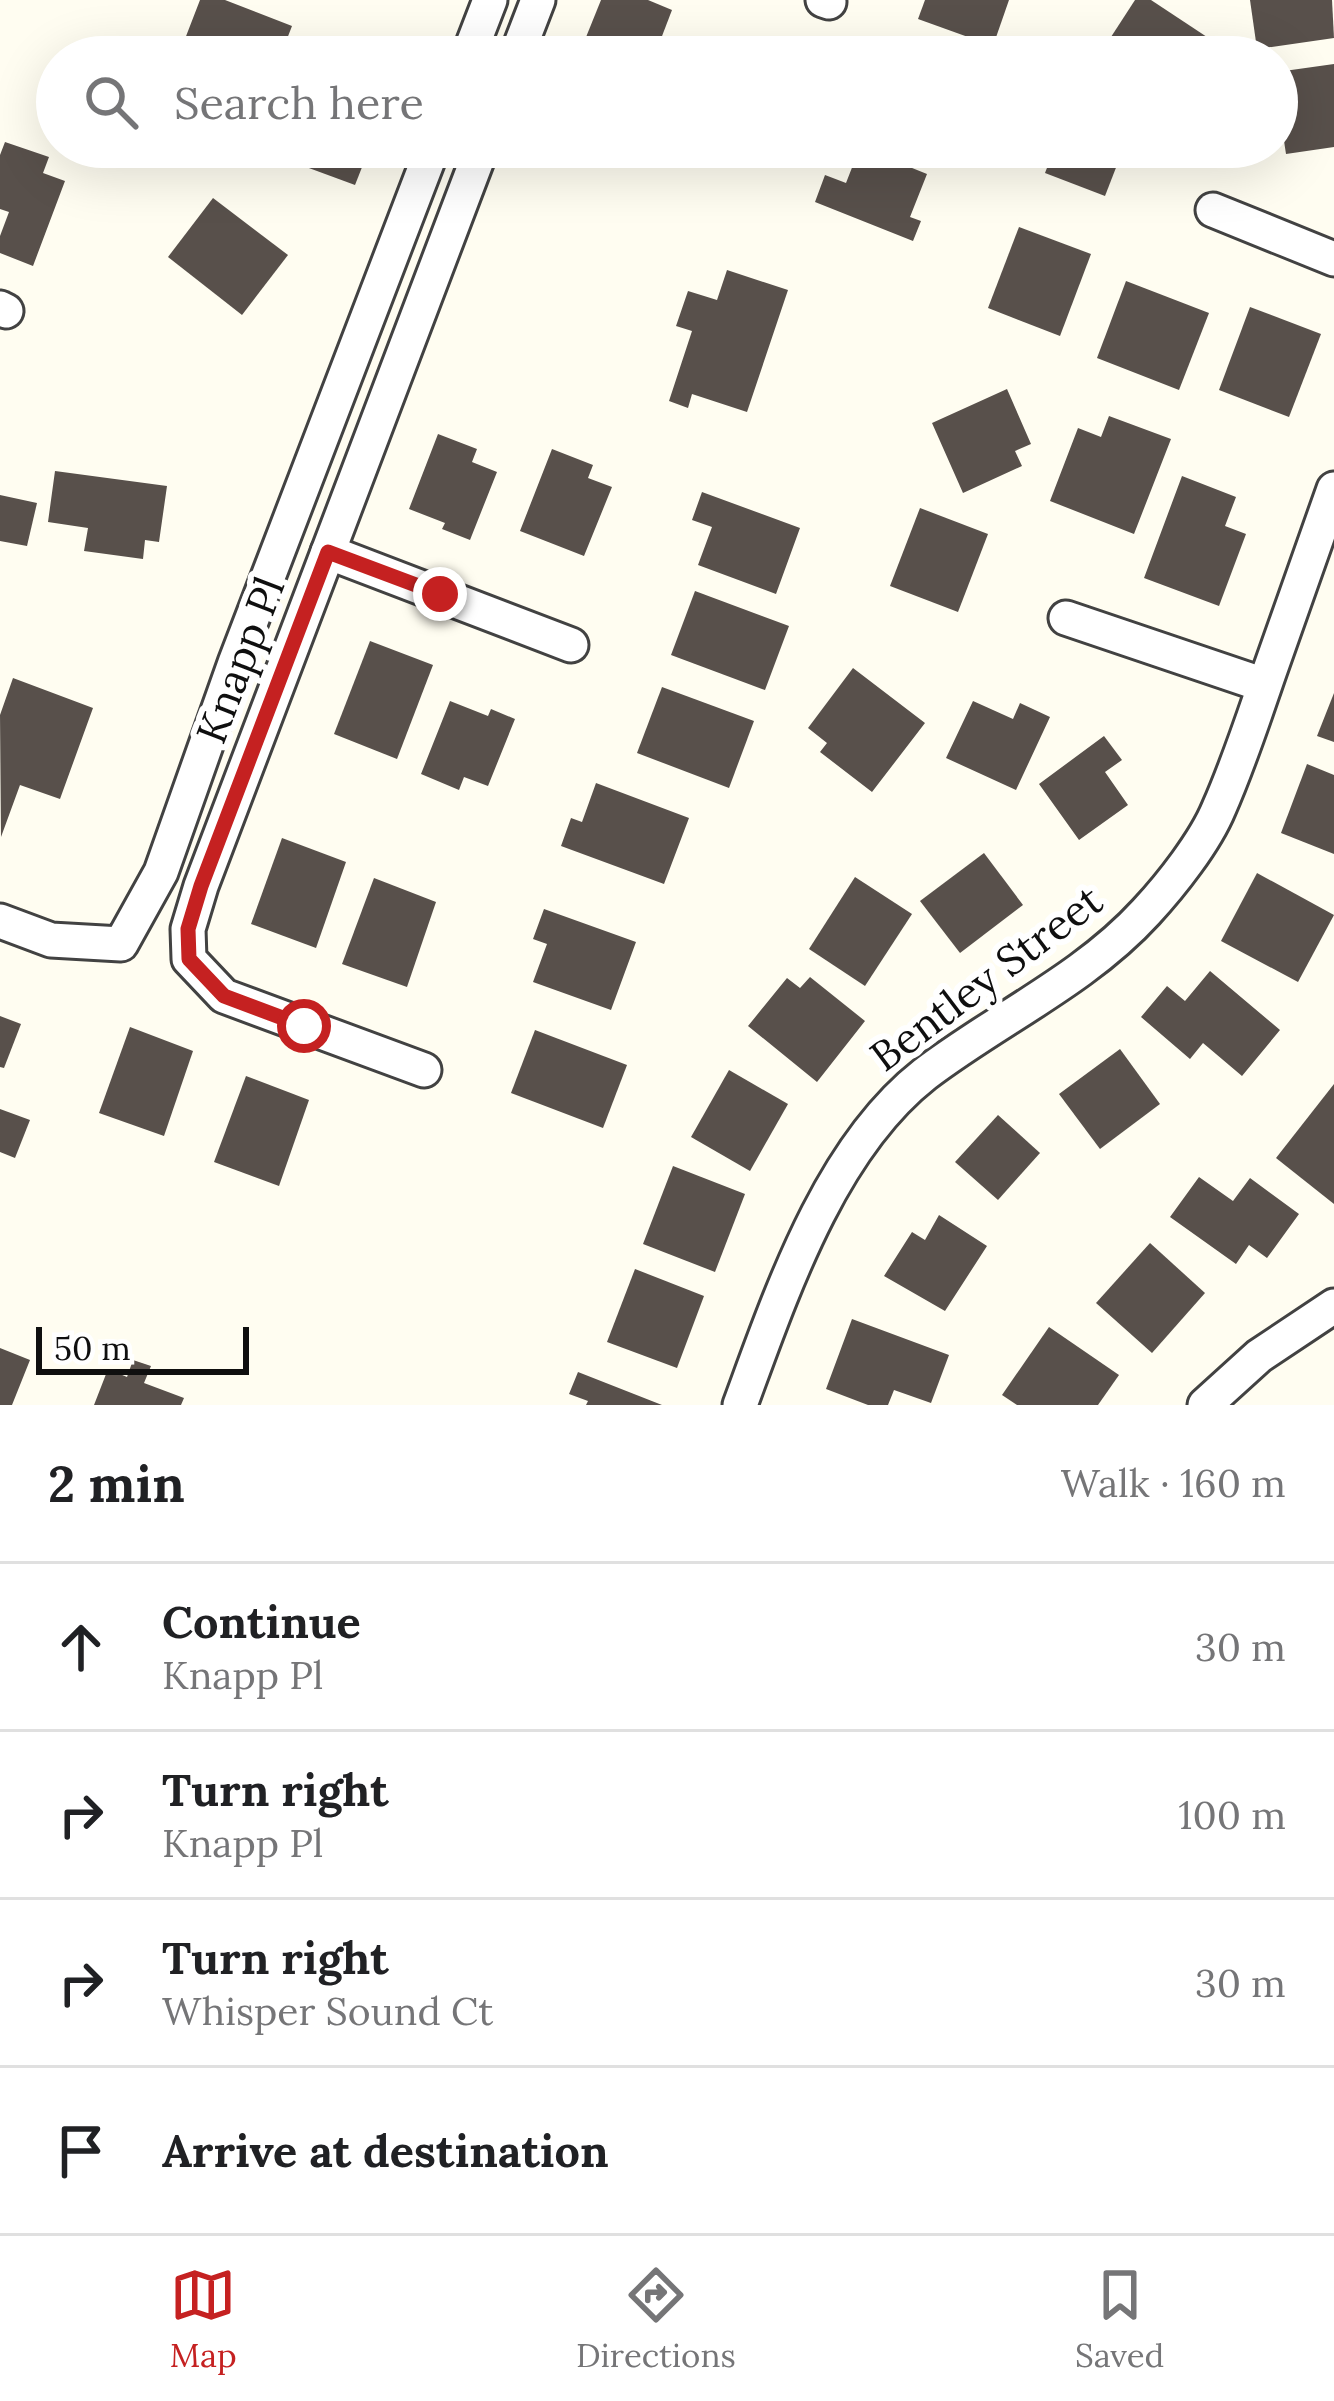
<!DOCTYPE html>
<html lang="en">
<head>
<meta charset="utf-8">
<style>
  body { margin:0; font-family:Lora,serif; background:#f6f6f6; color:#202124 }
  .scale { position:absolute; left:36px; bottom:30px; width:213px; box-sizing:border-box; padding-left:12px; border:6px solid #0f0f0f; border-top:0; font-size:33px; line-height:42px; white-space:nowrap; color:#0f0f0f; -webkit-text-stroke:9px #fff; paint-order:stroke }
  .stop { position:absolute; width:36px; height:36px; margin:-27px; border:9px solid #c52121; border-radius:50%; background:#fff }
  .stop.end { background:#c52121; border-color:#fff; box-shadow:0 3px 12px #0008 }
  .list { margin:0; padding:0; list-style:none }
  h2 { display:flex; justify-content:space-between; align-items:center; height:156px; margin:0; padding:0 48px; font-size:51px }
  h2 small { font-size:39px; font-weight:400; color:#757577 }
  .list li { display:grid; grid-template-columns:78px 1fr auto; gap:36px; align-items:center; box-sizing:border-box; height:168px; padding:0 48px; border-top:3px solid #e0e0e0 }
  .list b { display:block; font-size:45px; white-space:nowrap }
  .list p { margin:0; font-size:39px; white-space:nowrap; color:#757577 }
  .list em { font-size:39px; font-style:normal; color:#757577 }
  .icon { flex:none; width:66px; height:66px; fill:none; stroke:currentColor; stroke-width:2; stroke-linecap:round; stroke-linejoin:round }
  .map { position:relative; flex:none; width:1334px; height:1405px; overflow:hidden }
  .search { position:absolute; background:#fff; box-shadow:0 12px 48px #0002; left:36px; right:36px; top:36px; height:132px; display:flex; align-items:center; gap:30px; box-sizing:border-box; padding:0 42px; border-radius:66px; color:#757577; font-size:45px }
  .sheet { height:828px; background:#fff }
  nav { display:flex; justify-content:space-around; align-items:center; box-sizing:border-box; height:168px; border-top:3px solid #e0e0e0; background:#fff; font-size:33px; color:#757577 }
  nav a { display:grid; justify-items:center; gap:6px }
  nav .on { color:#c52121 }
  .map>svg:first-child { display:block }
  .building { fill:#58504b }
  .lines { fill:none; stroke-linecap:round; stroke-linejoin:round }
  .minor-casing { stroke:#424242; stroke-width:39 }
  .minor { stroke:#fff; stroke-width:33 }
  .route { stroke:#c52121; stroke-width:15 }
  .labels { text-anchor:middle; stroke-width:12; stroke-linejoin:round; paint-order:stroke }
  .street-label { font-size:42px; fill:#0f0f0f; stroke:#fff }
</style>
</head>
<body>
<div class="map">
<svg width="1334" height="1405" viewBox="0 0 1334 1405">
  <rect width="100%" height="100%" fill="#fffdf1"/>
  <g class="building">
    <path d="M200 0H225L292 26 280 57H236L227 53 225 57H178Z"/>
    <path d="M601 0H648L672 10 654 57H578Z"/>
    <path d="M925 0H1009L993 46 918 19Z"/>
    <path d="M1135 0H1151L1210 39 1198 57H1098Z"/>
    <path d="M1250 0H1332L1334 38 1257 49Z"/>
    <path d="M1334 64V147L1286 154 1277 95V72Z"/>
    <path d="M5 142 49 157 43 173 65 181 33 266 0 253V236L9 212 0 209V155Z"/>
    <path d="M304 147H370L355 185 298 164Z"/>
    <path d="M678 147H730L723 165Z"/>
    <path d="M860 147 927 174 910 217 921 221 913 241 815 202 825 175 846 183Z"/>
    <path d="M1055 147H1124L1105 196 1045 173Z"/>
    <path d="M213 198 288 255 242 315 168 257Z"/>
    <path d="M1019 227 1091 254 1060 336 988 308Z"/>
    <path d="M727 270 788 290 747 412 692 394 688 408 669 401 692 331 676 326 688 291 717 300Z"/>
    <path d="M1126 281 1209 313 1179 390 1097 358Z"/>
    <path d="M1250 307 1321 334 1289 417 1219 390Z"/>
    <path d="M1007 389 1031 444 1015 451 1022 466 963 493 932 423Z"/>
    <path d="M1109 416 1171 439 1134 534 1050 501 1078 428 1101 437Z"/>
    <path d="M438 434 477 449 472 462 497 472 470 540 442 529 445 523 409 509Z"/>
    <path d="M552 449 593 465 588 478 612 487 584 556 520 531Z"/>
    <path d="M55 471 167 486 159 542 145 540 143 559 84 551 88 528 48 522Z"/>
    <path d="M1182 476 1236 497 1225 526 1246 534 1219 606 1144 578Z"/>
    <path d="M702 492 800 528 776 594 698 565 712 527 692 520Z"/>
    <path d="M0 495 37 503 27 546 0 541Z"/>
    <path d="M920 508 988 534 958 612 890 586Z"/>
    <path d="M695 591 789 626 765 690 671 655Z"/>
    <path d="M370 641 433 665 397 759 334 734Z"/>
    <path d="M853 668 925 723 872 792 820 752 827 743 808 728Z"/>
    <path d="M13 678 93 708 60 799 20 785 1 837 0 715Z"/>
    <path d="M662 687 754 721 729 788 637 753Z"/>
    <path d="M1334 693V742L1317 736Z"/>
    <path d="M450 701 488 716 491 709 515 719 488 786 464 777 459 790 421 774Z"/>
    <path d="M973 701 1013 719 1020 703 1050 717 1016 790 946 758Z"/>
    <path d="M1104 736 1122 760 1105 772 1128 805 1079 840 1039 784Z"/>
    <path d="M1307 764 1334 775V854L1281 833Z"/>
    <path d="M596 783 689 818 664 884 561 846 571 818 582 822Z"/>
    <path d="M282 838 346 862 316 948 251 924Z"/>
    <path d="M984 853 1023 905 960 953 920 901Z"/>
    <path d="M1257 873 1334 915 1298 982 1221 941Z"/>
    <path d="M855 877 912 914 865 986 809 949Z"/>
    <path d="M374 878 436 902 407 987 342 964Z"/>
    <path d="M544 909 636 942 611 1010 533 982 547 944 533 939Z"/>
    <path d="M1210 971 1280 1030 1242 1076 1203 1043 1190 1059 1141 1017 1167 986 1185 1001Z"/>
    <path d="M810 977 865 1021 817 1082 748 1026 787 978 800 988Z"/>
    <path d="M0 1016 21 1024 4 1068 0 1067Z"/>
    <path d="M130 1027 193 1051 164 1136 99 1113Z"/>
    <path d="M535 1030 627 1065 603 1128 511 1093Z"/>
    <path d="M1120 1049 1160 1104 1100 1149 1059 1094Z"/>
    <path d="M729 1070 788 1104 750 1171 691 1137Z"/>
    <path d="M246 1076 309 1100 279 1186 214 1162Z"/>
    <path d="M1334 1084V1204L1276 1158Z"/>
    <path d="M0 1109 30 1120 15 1158 0 1152Z"/>
    <path d="M998 1115 1040 1153 998 1200 955 1162Z"/>
    <path d="M673 1166 745 1194 715 1272 643 1244Z"/>
    <path d="M1199 1177 1233 1201 1250 1178 1299 1214 1267 1258 1249 1245 1236 1264 1170 1217Z"/>
    <path d="M939 1215 987 1246 945 1311 884 1276 912 1232 925 1240Z"/>
    <path d="M1150 1243 1205 1293 1152 1353 1096 1303Z"/>
    <path d="M635 1269 704 1296 677 1368 607 1342Z"/>
    <path d="M852 1319 949 1355 931 1403 894 1390 888 1405H868L826 1389Z"/>
    <path d="M1049 1327 1119 1375 1098 1405H1017L1002 1395Z"/>
    <path d="M0 1348 30 1360 12 1405H0Z"/>
    <path d="M133 1360 151 1366 144 1383 184 1398 181 1405H94L108 1369 127 1377Z"/>
    <path d="M578 1372 662 1405H586L588 1401 569 1394Z"/>
  </g>
  <g class="lines">
    <defs>
      <g id="minor">
        <path d="M823 0 829 2"/>
        <path d="M468 57 490 0"/>
        <path d="M516 57 538 0"/>
        <path d="M1213 210 1334 259"/>
        <path d="M0 308 6 311"/>
        <path d="M328 552 571 645"/>
        <path d="M1066 618 1264 685"/>
        <path d="M0 921 51 940 121 944 161 872 235 663 433 147"/>
        <path d="M424 1070 224 996 189 959 188 929 201 886 482 147"/>
        <path d="M740 1405C781 1294 829 1149 925 1074 997 1019 1084 980 1146 912 1171 885 1205 842 1219 808 1239 763 1254 716 1270 670 1291 610 1313 550 1334 489"/>
        <path d="M1205 1405 1259 1356 1334 1306"/>
      </g>
    </defs>
    <use href="#minor" class="minor-casing"/>
    <use href="#minor" class="minor"/>
  </g>
  <g class="lines">
    <path class="route" d="M304 1026 224 996 189 959 188 929 201 886 328 552 440 594"/>
  </g>
  <g class="labels">
    <g class="street-label">
      <text transform="translate(240 660) rotate(-69)" y="15">Knapp Pl</text>
      <text transform="translate(986 978) rotate(-37)" y="15">Bentley Street</text>
    </g>
  </g>
</svg>
<div class="scale">50 m</div>
<div class="stop" style="left:304px;top:1026px"></div>
<div class="stop end" style="left:440px;top:594px"></div>
<div class="search"><svg class="icon" aria-label="search" viewBox="0 0 24 24"><circle cx="10" cy="10" r="6"/><path d="M15 15l6 6"/></svg>Search here</div>
</div>
<section class="sheet">
<h2>2 min<small>Walk · 160 m</small></h2>
<ul class="list">
<li><svg class="icon" aria-label="ahead" viewBox="0 0 24 24"><path d="M12 20V5M6 11l6-6 6 6"/></svg><div><b>Continue</b><p>Knapp Pl</p></div><em>30 m</em></li>
<li><svg class="icon" aria-label="right" viewBox="0 0 24 24"><path d="M7 20v-9h11M14 6l5 5-5 5"/></svg><div><b>Turn right</b><p>Knapp Pl</p></div><em>100 m</em></li>
<li><svg class="icon" aria-label="right" viewBox="0 0 24 24"><path d="M7 20v-9h11M14 6l5 5-5 5"/></svg><div><b>Turn right</b><p>Whisper Sound Ct</p></div><em>30 m</em></li>
<li><svg class="icon" aria-label="arrive" viewBox="0 0 24 24"><path d="M6 21V4h12l-3 4 3 4H6"/></svg><div><b>Arrive at destination</b></div></li>
</ul>
</section>
<nav>
<a class="on"><svg class="icon" aria-label="map" viewBox="0 0 24 24"><path d="M3 6l6-2 6 2 6-2v14l-6 2-6-2-6 2zM9 4v14M15 6v14"/></svg>Map</a>
<a><svg class="icon" aria-label="directions" viewBox="0 0 24 24"><path d="M12 3l9 9-9 9-9-9zM9 14v-3h6M13 9l2 2-2 2"/></svg>Directions</a>
<a><svg class="icon" aria-label="saved" viewBox="0 0 24 24"><path d="M7 4h10v16l-5-4-5 4z"/></svg>Saved</a>
</nav>
</body>
</html>
